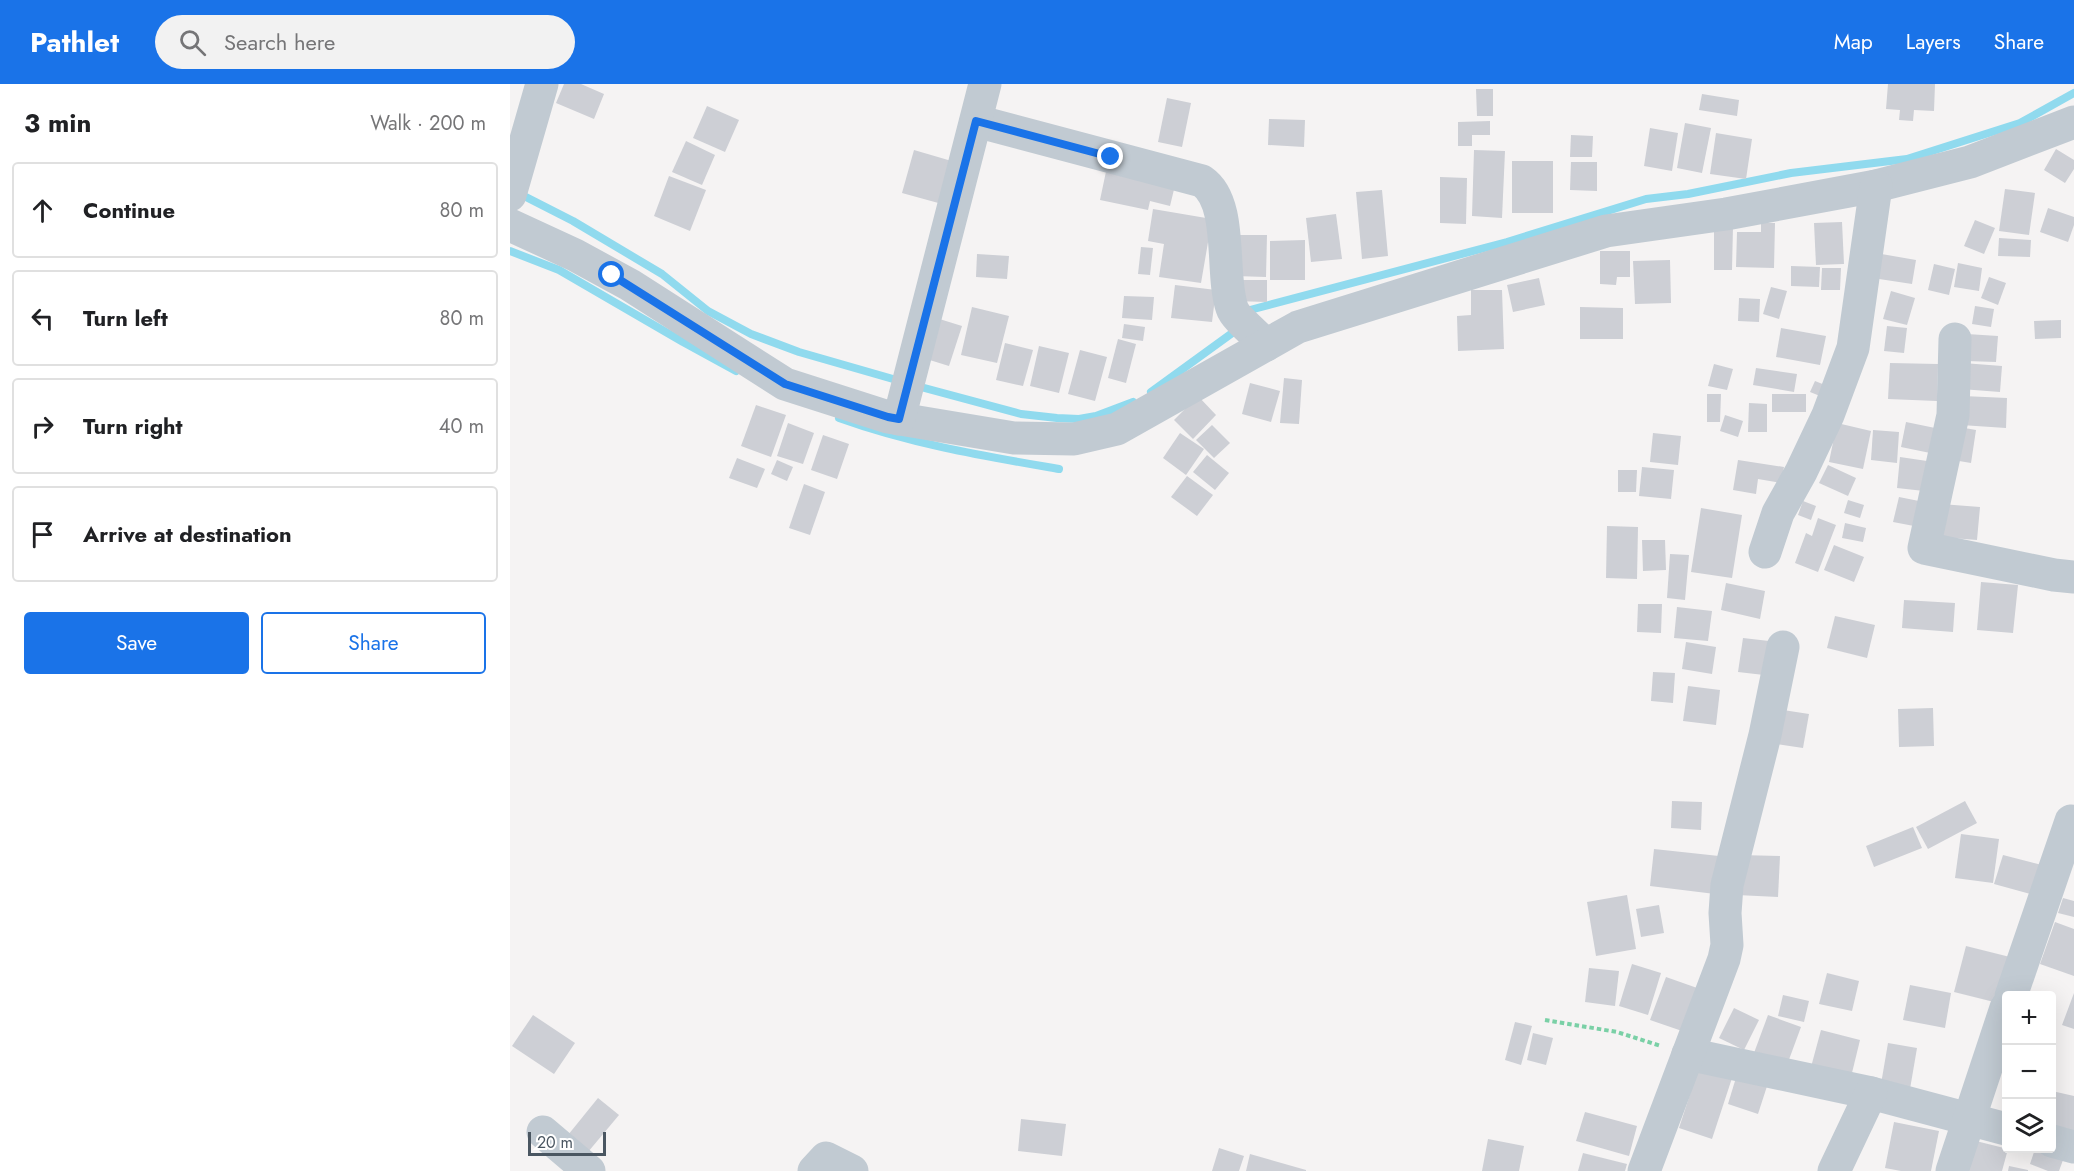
<!DOCTYPE html>
<html lang="en">
<head>
<meta charset="utf-8">
<style>
  body { margin:0; font-family:Jost,sans-serif; background:#f2f2f2; color:#202124 }
  .controls { position:absolute; right:18px; bottom:18px; display:grid; overflow:hidden; border-radius:6px; box-shadow:0 6px 24px #0002 }
  .controls button { width:54px; height:54px; display:grid; place-items:center; padding:0; border:0; border-bottom:2px solid #e0e0e0; background:#fff; color:#202124; font:30px sans-serif }
  .scale { position:absolute; left:18px; bottom:15px; width:78px; box-sizing:border-box; padding-left:6px; border:3px solid #4a5661; border-top:0; font-size:16px; line-height:21px; white-space:nowrap; color:#4a5661; -webkit-text-stroke:4px #fff; paint-order:stroke }
  .stop { position:absolute; width:18px; height:18px; margin:-14px; border:4px solid #1a73e8; border-radius:50%; background:#fff }
  .stop.end { background:#1a73e8; border-color:#fff; box-shadow:0 2px 6px #0008 }
  .list { margin:0; padding:0; list-style:none }
  h2 { display:flex; justify-content:space-between; align-items:center; height:78px; margin:0; padding:0 24px; font-size:26px }
  h2 small { font-size:20px; font-weight:400; color:#757577 }
  .list li { display:grid; grid-template-columns:39px 1fr auto; gap:18px; align-items:center; box-sizing:border-box; height:96px; margin:0 12px 12px; padding:0 12px; border:2px solid #e0e0e0; border-radius:6px }
  .list b { display:block; font-size:22px; white-space:nowrap }
  .list em { font-size:20px; font-style:normal; color:#757577 }
  .actions { display:flex; gap:12px; padding:18px 24px }
  .actions a { flex:1; padding:14px 0; border:2px solid #1a73e8; border-radius:6px; text-align:center; font-size:21px; color:#1a73e8 }
  .actions .main { background:#1a73e8; color:#fff }
  .icon { flex:none; width:33px; height:33px; fill:none; stroke:currentColor; stroke-width:2; stroke-linecap:round; stroke-linejoin:round }
  .map { position:relative; flex:none; width:1564px; height:1087px; overflow:hidden }
  header { display:flex; align-items:center; gap:36px; box-sizing:border-box; height:84px; padding:0 30px; background:#1a73e8; color:#fff }
  header strong { font-size:28px }
  nav { display:flex; gap:33px; margin-inline-start:auto; font-size:21px }
  .search { width:420px; height:54px; background:#f2f2f2; display:flex; align-items:center; gap:15px; box-sizing:border-box; padding:0 21px; border-radius:33px; color:#757577; font-size:22px }
  main { display:flex }
  aside { flex:1; background:#fff }
  .map>svg:first-child { display:block }
  .lines { fill:none; stroke-linecap:round; stroke-linejoin:round }
  .stream { stroke:#90daee; stroke-width:8 }
  .building { fill:#cdcfd5 }
  .path { stroke:#7ad0a6; stroke-width:4; stroke-dasharray:4.5 3; stroke-linecap:butt }
  .minor { stroke:#c1cad2; stroke-width:33 }
  .route { stroke:#1a73e8; stroke-width:8 }
</style>
</head>
<body>
<header>
<strong>Pathlet</strong>
<div class="search"><svg class="icon" aria-label="search" viewBox="0 0 24 24"><circle cx="10" cy="10" r="6"/><path d="M15 15l6 6"/></svg>Search here</div>
<nav><a>Map</a><a>Layers</a><a>Share</a></nav>
</header>
<main>
<aside>
<h2>3 min<small>Walk · 200 m</small></h2>
<ul class="list">
<li><svg class="icon" aria-label="ahead" viewBox="0 0 24 24"><path d="M12 20V5M6 11l6-6 6 6"/></svg><div><b>Continue</b></div><em>80 m</em></li>
<li><svg class="icon" aria-label="left" viewBox="0 0 24 24"><path d="M17 20v-9H6M10 6l-5 5 5 5"/></svg><div><b>Turn left</b></div><em>80 m</em></li>
<li><svg class="icon" aria-label="right" viewBox="0 0 24 24"><path d="M7 20v-9h11M14 6l5 5-5 5"/></svg><div><b>Turn right</b></div><em>40 m</em></li>
<li><svg class="icon" aria-label="arrive" viewBox="0 0 24 24"><path d="M6 21V4h12l-3 4 3 4H6"/></svg><div><b>Arrive at destination</b></div></li>
</ul>
<div class="actions"><a class="main">Save</a><a>Share</a></div>
</aside>
<div class="map">
<svg width="1564" height="1087" viewBox="0 0 1564 1087">
  <rect width="100%" height="100%" fill="#f5f3f3"/>
  <g class="lines">
    <g class="stream">
      <path d="M12 111 63 137 152 190 198 227 241 250 289 268 390 297"/>
      <path d="M0 167 49 186 173 258 226 287"/>
      <path d="M740 226 997 158 1136 115 1178 110 1281 89 1397 75 1510 39 1564 9"/>
      <path d="M407 302 511 330 547 334 569 335 586 332 623 318"/>
      <path d="M641 308 725 247"/>
      <path d="M329 334C401 360 474 372 549 385"/>
    </g>
  </g>
  <g class="building">
    <path d="M54 0H71L94 10 84 35 46 19Z"/>
    <path d="M1378 0H1425L1424 27 1404 26 1403 37 1389 36 1390 26 1376 25Z"/>
    <path d="M966 5H983V32H967Z"/>
    <path d="M1192 10 1229 16 1227 32 1189 26Z"/>
    <path d="M657 14 681 19 672 63 648 58Z"/>
    <path d="M197 22 229 36 215 68 183 54Z"/>
    <path d="M759 35 795 36 794 63 758 61Z"/>
    <path d="M980 37V51H962V62H948V38Z"/>
    <path d="M1175 39 1201 44 1192 89 1167 84Z"/>
    <path d="M1140 44 1168 49 1162 87 1134 82Z"/>
    <path d="M1206 49 1242 55 1236 95 1200 90Z"/>
    <path d="M1061 51 1083 52 1082 73H1060Z"/>
    <path d="M176 57 205 71 192 101 162 88Z"/>
    <path d="M1546 65 1564 76V85L1555 99 1534 86Z"/>
    <path d="M404 66 445 78 432 120 392 109Z"/>
    <path d="M964 66 995 67 992 134 962 132Z"/>
    <rect x="1002" y="77" width="41" height="52"/>
    <path d="M598 78 667 93 660 122 640 117 638 126 590 116Z"/>
    <path d="M1061 78H1087V107L1060 106Z"/>
    <path d="M159 92 196 106 180 147 144 132Z"/>
    <path d="M930 93 957 94 956 140 930 139Z"/>
    <path d="M1495 105 1525 109 1519 151 1489 147Z"/>
    <path d="M872 106 878 172 852 175 846 108Z"/>
    <path d="M1538 124 1564 133V141L1558 158 1530 148Z"/>
    <path d="M643 125 702 135 691 199 649 193 654 160 638 157Z"/>
    <path d="M826 130 832 175 801 178 796 134Z"/>
    <path d="M1465 136 1485 144 1474 170 1454 162Z"/>
    <path d="M1332 138 1334 180 1306 181 1304 139Z"/>
    <path d="M1251 139H1265L1264 184 1226 183 1227 148H1251Z"/>
    <path d="M1204 142H1223L1222 186H1204Z"/>
    <path d="M726 151H757L756 193 725 192Z"/>
    <path d="M1489 154 1521 156 1520 173 1488 172Z"/>
    <path d="M795 156V196H760V157Z"/>
    <path d="M631 163 643 164 640 191 628 190Z"/>
    <path d="M1090 167H1120V193H1107L1106 201 1090 200Z"/>
    <path d="M1360 168 1406 176 1402 200 1356 193Z"/>
    <path d="M467 170 499 172 497 195 466 193Z"/>
    <path d="M1160 176 1161 219 1125 220 1123 177Z"/>
    <path d="M1448 179 1472 184 1469 207 1444 203Z"/>
    <path d="M1424 180 1445 185 1439 211 1418 206Z"/>
    <path d="M1281 182 1310 183 1309 203 1281 202Z"/>
    <path d="M1312 184H1331L1330 206H1311Z"/>
    <path d="M1479 193 1496 199 1488 221 1471 214Z"/>
    <path d="M1029 194 1035 221 1003 228 997 201Z"/>
    <path d="M725 196H757V218L724 217Z"/>
    <path d="M665 201 706 206 702 238 661 234Z"/>
    <path d="M1261 203 1277 207 1269 235 1253 230Z"/>
    <path d="M961 206H992L994 265 948 267 947 232 961 231Z"/>
    <path d="M1381 207 1405 214 1397 241 1373 235Z"/>
    <path d="M614 212 644 213 642 236 612 234Z"/>
    <path d="M1229 214 1250 215 1249 238 1228 237Z"/>
    <path d="M1465 222 1484 225 1481 243 1462 240Z"/>
    <path d="M462 223 499 232 487 279 451 271Z"/>
    <path d="M1070 223 1113 224V255H1070Z"/>
    <path d="M423 233 452 242 439 282 410 273Z"/>
    <path d="M1551 236V254L1525 255 1524 237Z"/>
    <path d="M614 240 635 243 633 257 612 254Z"/>
    <path d="M1377 242 1397 244 1394 269 1374 267Z"/>
    <path d="M1271 244 1316 252 1310 281 1266 273Z"/>
    <path d="M1457 250 1488 252 1486 278 1456 277Z"/>
    <path d="M608 255 626 260 616 299 598 294Z"/>
    <path d="M495 259 523 266 513 302 486 296Z"/>
    <path d="M529 262 559 269 549 309 520 302Z"/>
    <path d="M570 266 597 273 585 317 558 310Z"/>
    <path d="M1380 279 1428 280 1427 317 1378 315Z"/>
    <path d="M1453 279 1492 282 1490 308 1451 305Z"/>
    <path d="M1204 280 1223 285 1217 306 1198 302Z"/>
    <path d="M1246 284 1287 290 1284 308 1243 301Z"/>
    <path d="M774 294 792 296 789 340 770 339Z"/>
    <path d="M1305 297 1325 305 1320 316 1300 308Z"/>
    <path d="M740 299 770 307 761 338 732 330Z"/>
    <path d="M1197 310H1211L1210 338H1197Z"/>
    <rect x="1262" y="310" width="34" height="18"/>
    <path d="M688 312 706 331 683 355 664 336Z"/>
    <path d="M1453 312 1497 314 1496 344 1451 341Z"/>
    <path d="M1239 319 1257 320V348H1238Z"/>
    <path d="M246 321 276 331 261 373 231 362Z"/>
    <path d="M1215 331 1233 337 1228 353 1210 347Z"/>
    <path d="M1396 338 1430 345 1425 370 1391 363Z"/>
    <path d="M278 339 304 349 293 380 267 372Z"/>
    <path d="M1327 339 1361 347 1353 385 1319 378Z"/>
    <path d="M702 341 720 359 704 374 686 356Z"/>
    <path d="M1449 343 1466 346 1461 379 1443 376Z"/>
    <path d="M1363 346 1389 348 1387 379 1361 376Z"/>
    <path d="M670 349 694 365 676 391 653 374Z"/>
    <path d="M1143 349 1171 352 1168 381 1140 378Z"/>
    <path d="M313 351 339 360 327 395 301 386Z"/>
    <path d="M697 371 719 389 705 406 683 388Z"/>
    <path d="M1390 373 1417 377 1414 407 1387 404Z"/>
    <path d="M227 374 255 385 247 404 219 394Z"/>
    <path d="M267 376 283 383 277 397 261 390Z"/>
    <path d="M1228 376 1274 383 1271 399 1248 395 1246 410 1223 406Z"/>
    <path d="M1318 381 1346 394 1338 412 1309 399Z"/>
    <path d="M1132 383 1164 386 1161 415 1129 412Z"/>
    <path d="M1108 386H1127L1126 408H1108Z"/>
    <path d="M677 392 703 411 687 432 661 413Z"/>
    <path d="M294 400 315 408 300 451 279 444Z"/>
    <path d="M1389 413 1409 417 1404 442 1383 438Z"/>
    <path d="M1338 416 1354 421 1350 434 1334 429Z"/>
    <path d="M1293 417 1306 422 1301 436 1288 431Z"/>
    <path d="M1431 420 1470 423 1467 456 1429 453Z"/>
    <path d="M1191 424 1232 431 1222 494 1181 488Z"/>
    <path d="M1308 434 1326 441 1308 488 1285 479 1296 449 1302 452Z"/>
    <path d="M1335 439 1356 444 1353 458 1332 454Z"/>
    <path d="M1097 442 1128 443 1127 495 1096 494Z"/>
    <path d="M1132 456H1155L1156 486 1133 487Z"/>
    <path d="M1324 461 1354 473 1344 498 1314 486Z"/>
    <path d="M1160 470 1179 471 1175 516 1157 514Z"/>
    <path d="M1471 498 1508 501 1503 549 1467 546Z"/>
    <path d="M1216 499 1255 507 1250 535 1211 526Z"/>
    <path d="M1394 516 1445 519 1443 548 1392 544Z"/>
    <path d="M1128 520H1152L1151 549 1127 548Z"/>
    <path d="M1167 523 1202 527 1198 557 1164 554Z"/>
    <path d="M1325 532 1365 541 1357 574 1317 564Z"/>
    <path d="M1233 554 1259 557 1254 591 1228 588Z"/>
    <path d="M1176 558 1206 563 1202 590 1172 585Z"/>
    <path d="M1143 588 1165 589 1163 619 1141 617Z"/>
    <path d="M1178 602 1210 606 1206 641 1173 637Z"/>
    <path d="M1423 624 1424 662 1389 663 1388 625Z"/>
    <path d="M1273 626 1299 630 1293 664 1267 660Z"/>
    <path d="M1162 717 1192 718 1191 746 1161 744Z"/>
    <path d="M1455 717 1467 739 1418 765 1406 743Z"/>
    <path d="M1403 743 1412 764 1364 783 1356 762Z"/>
    <path d="M1451 750 1489 755 1483 799 1445 794Z"/>
    <path d="M1144 765 1209 772 1205 810 1140 802Z"/>
    <path d="M1229 771 1270 772 1268 813 1227 811Z"/>
    <path d="M1493 771 1532 781 1524 811 1484 800Z"/>
    <path d="M1117 811 1126 865 1086 872 1077 818Z"/>
    <path d="M1553 814 1564 817V833L1548 829Z"/>
    <path d="M1149 821 1154 849 1131 853 1126 825Z"/>
    <path d="M1545 838 1564 845V892L1530 880Z"/>
    <path d="M1456 862 1500 873 1488 919 1444 908Z"/>
    <path d="M1122 880 1151 889 1138 931 1109 922Z"/>
    <path d="M1079 884 1109 887 1105 922 1075 918Z"/>
    <path d="M1317 889 1349 897 1342 927 1309 920Z"/>
    <path d="M1156 893 1190 905 1175 948 1140 936Z"/>
    <path d="M1400 901 1441 909 1435 944 1393 936Z"/>
    <path d="M1564 909V945L1552 941Z"/>
    <path d="M1273 911 1299 917 1294 938 1268 932Z"/>
    <path d="M1224 924 1249 936 1234 966 1209 954Z"/>
    <path d="M23 931 65 959 44 990 2 962Z"/>
    <path d="M1258 931 1291 943 1277 981 1244 969Z"/>
    <path d="M1005 938 1022 942 1011 981 995 976Z"/>
    <path d="M1311 946 1350 956 1341 993 1301 983Z"/>
    <path d="M1023 949 1043 954 1036 981 1017 976Z"/>
    <path d="M1378 959 1407 964 1400 1005 1371 1000Z"/>
    <path d="M1190 980 1223 991 1202 1055 1169 1044Z"/>
    <path d="M1228 987 1259 996 1248 1030 1218 1020Z"/>
    <path d="M1542 1007 1564 1012V1051L1542 1046Z"/>
    <path d="M88 1014 109 1031 78 1068 58 1051Z"/>
    <path d="M1075 1028 1127 1042 1119 1072 1066 1057Z"/>
    <path d="M511 1035 556 1040 552 1072 508 1067Z"/>
    <path d="M1384 1038 1429 1047 1421 1087H1391L1375 1084Z"/>
    <path d="M978 1055 1014 1062 1009 1087H972Z"/>
    <path d="M1462 1056 1498 1065 1492 1087H1454Z"/>
    <path d="M709 1064 734 1072 729 1087H702Z"/>
    <path d="M1525 1065 1553 1076 1549 1087H1538L1520 1080Z"/>
    <path d="M1073 1069 1117 1080 1115 1087H1068Z"/>
    <path d="M740 1070 796 1086V1087H736Z"/>
    <path d="M1499 1082 1518 1086V1087H1498Z"/>
  </g>
  <g class="lines">
    <path class="path" d="M1035 936 1107 948 1151 962"/>
    <g class="minor">
      <path d="M466 37 692 97C724 119 710 189 722 224 725 234 748 252 756 261"/>
      <path d="M0 111 32 0"/>
      <path d="M0 141 65 171 120 201 275 300 378 333 504 354 564 355 607 345 788 243 1096 147 1216 130 1366 102 1460 78 1564 38"/>
      <path d="M1445 255 1443 331 1414 464 1544 491 1564 493"/>
      <path d="M389 335 475 0"/>
      <path d="M1255 468 1268 429 1291 388 1318 331 1343 264 1366 102"/>
      <path d="M1501 912 1561 737"/>
      <path d="M1178 970 1361 1009 1496 1045"/>
      <path d="M33 1048 79 1087"/>
      <path d="M1542 1057 1564 1063"/>
      <path d="M304 1087 316 1074 342 1087"/>
      <path d="M1134 1087 1214 875 1217 861 1215 829 1217 801 1255 651 1273 563"/>
      <path d="M1324 1087 1361 1009"/>
      <path d="M1442 1087 1496 924"/>
    </g>
  </g>
  <g class="lines">
    <path class="route" d="M102 191 275 300 378 333 389 335 466 37 601 73"/>
  </g>
</svg>
<div class="controls">
<button>+</button>
<button>−</button>
<button><svg class="icon" aria-label="layers" viewBox="0 0 24 24"><path d="M12 4l9 5-9 5-9-5zM3 14l9 5 9-5"/></svg></button>
</div>
<div class="scale">20 m</div>
<div class="stop" style="left:102px;top:191px"></div>
<div class="stop end" style="left:601px;top:73px"></div>
</div>
</main>
</body>
</html>
